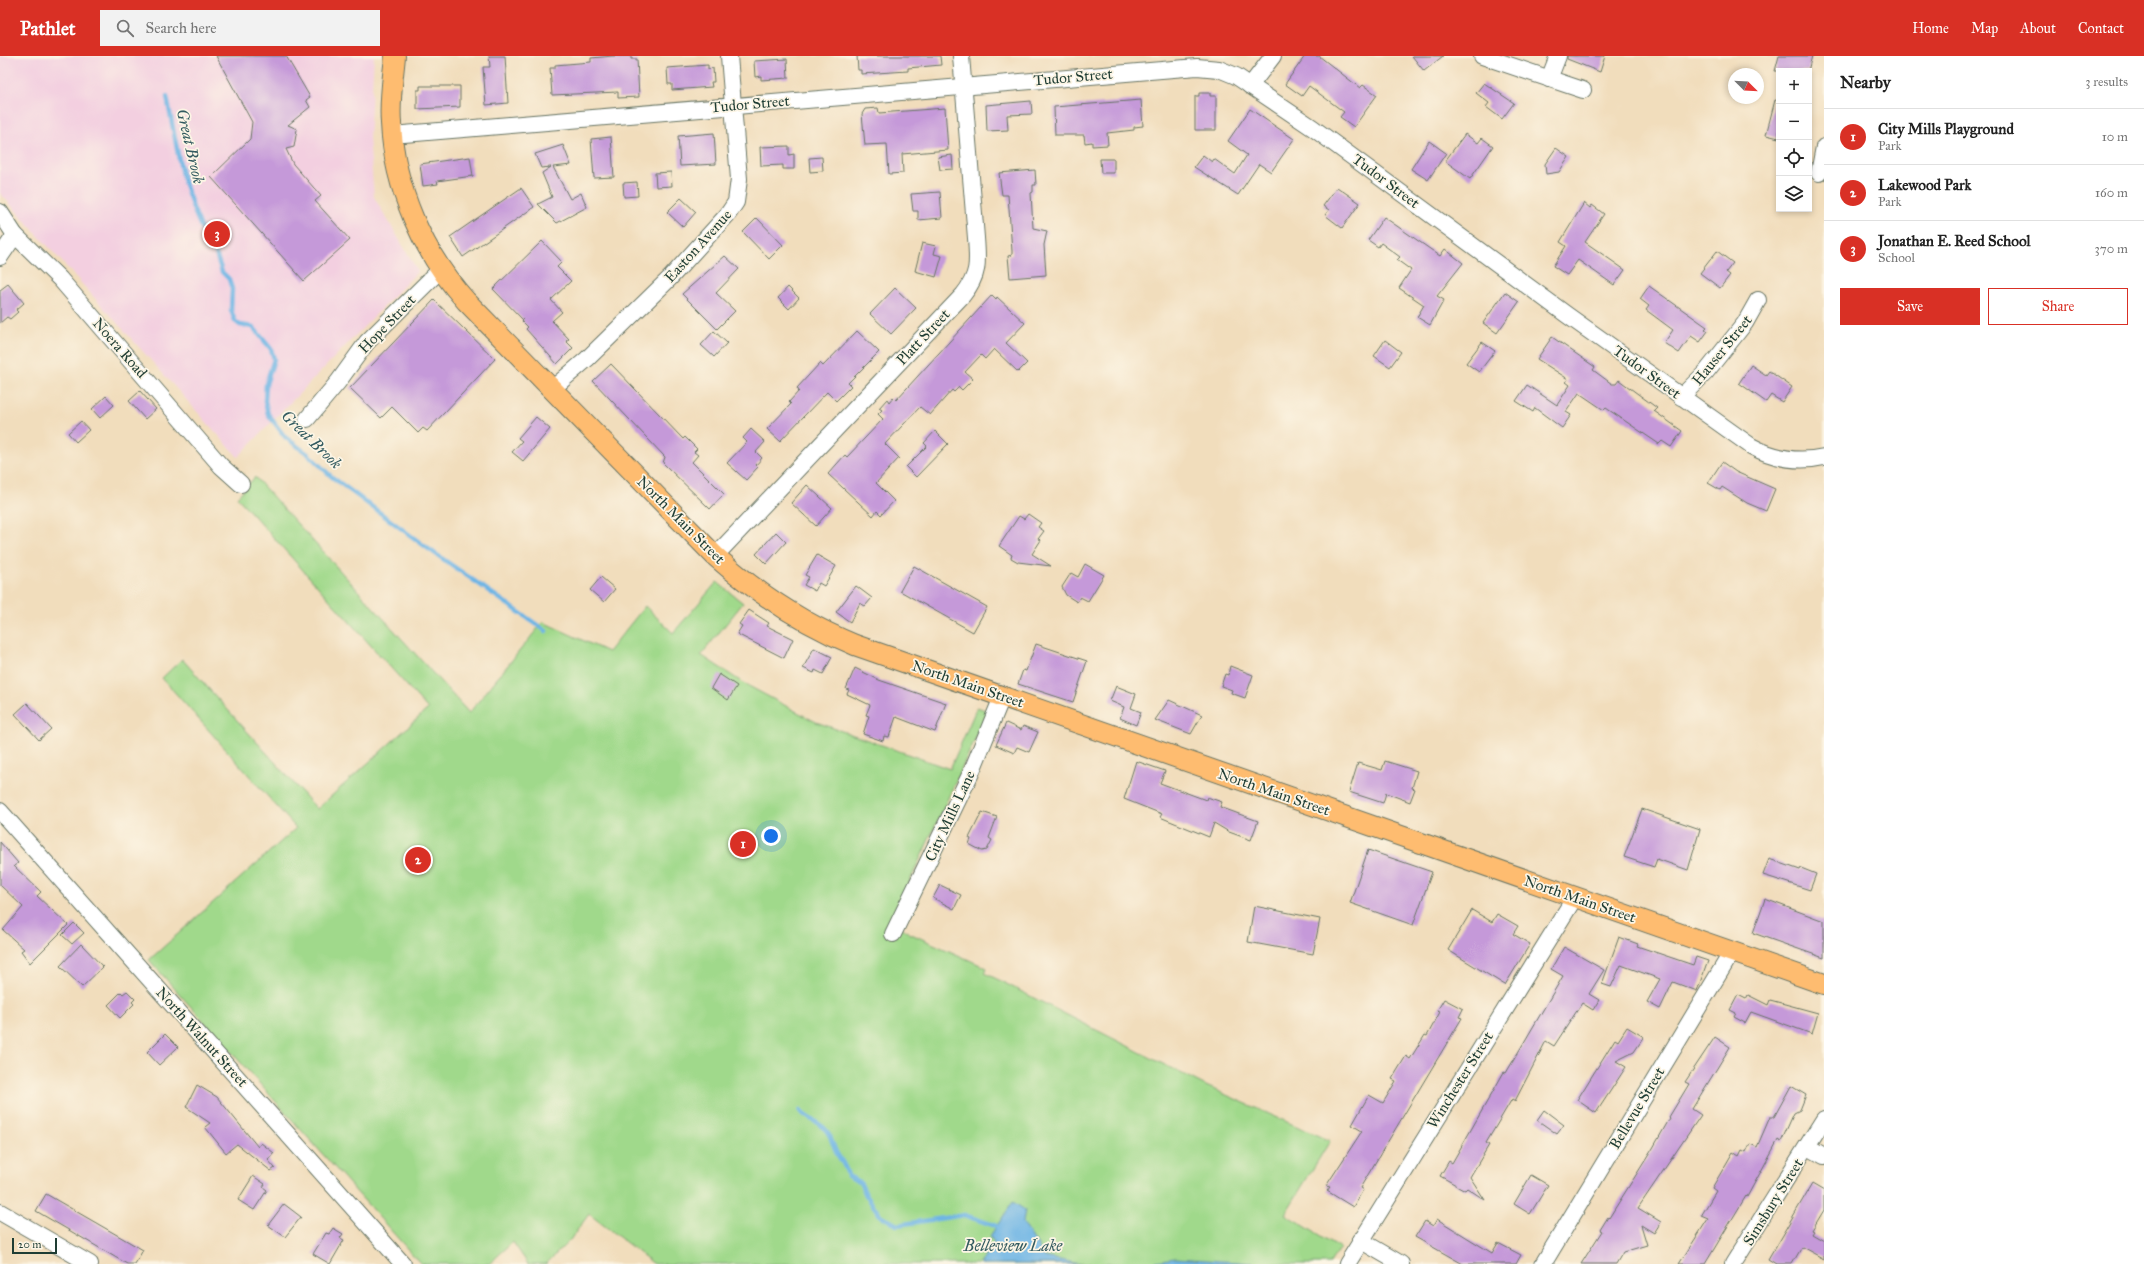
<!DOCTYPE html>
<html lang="en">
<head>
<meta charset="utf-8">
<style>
  body { margin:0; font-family:"IM FELL Great Primer",serif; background:#f2f2f2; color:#222 }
  .controls { position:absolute; right:12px; top:12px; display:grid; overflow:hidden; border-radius:0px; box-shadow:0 2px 6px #0003 }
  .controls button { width:36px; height:36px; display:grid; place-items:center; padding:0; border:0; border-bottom:1px solid #e0e0e0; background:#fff; color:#222; font:20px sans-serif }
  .compass { position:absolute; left:1728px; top:12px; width:36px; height:36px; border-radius:50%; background:#fff; box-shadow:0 2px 6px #0003; rotate:114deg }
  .scale { position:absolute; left:12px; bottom:10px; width:45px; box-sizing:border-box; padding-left:4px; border:2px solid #1f3d34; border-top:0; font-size:11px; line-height:14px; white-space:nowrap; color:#1f3d34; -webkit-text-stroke:3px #fcf5e5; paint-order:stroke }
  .you { position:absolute; left:771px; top:780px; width:14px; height:14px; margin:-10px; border:3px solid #fff; border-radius:50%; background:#1a73e8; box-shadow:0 0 0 6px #1a73e833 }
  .badge { display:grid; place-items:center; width:26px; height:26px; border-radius:50%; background:#d93025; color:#fff; font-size:13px; font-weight:700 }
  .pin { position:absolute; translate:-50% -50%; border:2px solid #fff; box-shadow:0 1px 4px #0006 }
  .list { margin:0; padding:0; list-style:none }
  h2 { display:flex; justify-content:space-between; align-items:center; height:52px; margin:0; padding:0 16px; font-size:17px }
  h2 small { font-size:13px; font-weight:400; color:#767676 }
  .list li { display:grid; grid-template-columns:26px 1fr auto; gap:12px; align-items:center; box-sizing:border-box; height:56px; padding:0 16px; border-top:1px solid #e0e0e0 }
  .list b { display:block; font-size:15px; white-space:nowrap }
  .list p { margin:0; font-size:13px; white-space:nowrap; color:#767676 }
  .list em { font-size:13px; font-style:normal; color:#767676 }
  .actions { display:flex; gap:8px; padding:12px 16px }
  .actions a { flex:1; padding:9px 0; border:1px solid #d93025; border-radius:0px; text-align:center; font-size:14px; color:#d93025 }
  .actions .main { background:#d93025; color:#fff }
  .icon { flex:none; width:22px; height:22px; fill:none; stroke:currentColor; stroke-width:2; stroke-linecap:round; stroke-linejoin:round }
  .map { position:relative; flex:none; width:1824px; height:1208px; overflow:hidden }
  header { display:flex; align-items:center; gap:24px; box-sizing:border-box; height:56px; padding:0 20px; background:#d93025; color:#fff }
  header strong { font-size:19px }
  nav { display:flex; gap:22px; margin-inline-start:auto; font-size:14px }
  .search { width:280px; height:36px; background:#f2f2f2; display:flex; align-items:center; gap:10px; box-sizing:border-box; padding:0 14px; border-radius:0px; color:#767676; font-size:15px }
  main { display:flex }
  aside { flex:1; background:#fff }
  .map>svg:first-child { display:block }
  .built { fill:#f3cfe0 }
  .green { fill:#a0d98b; stroke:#608b60 }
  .water { fill:#6eb5e5; stroke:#46798c }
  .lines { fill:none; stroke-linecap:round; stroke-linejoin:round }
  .stream { stroke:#6eb5e5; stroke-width:4.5 }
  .building { fill:#c599d9 }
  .minor-casing { stroke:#687564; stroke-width:18 }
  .major-casing { stroke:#687564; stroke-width:22 }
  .minor { stroke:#fff; stroke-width:16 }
  .major { stroke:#febc70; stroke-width:20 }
  .labels { text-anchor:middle; stroke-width:3.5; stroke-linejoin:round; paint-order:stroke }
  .street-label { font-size:15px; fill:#1f3d34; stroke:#fcf5e5 }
  .water-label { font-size:16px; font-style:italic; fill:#335b60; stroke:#fcf5e5 }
</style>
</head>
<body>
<header>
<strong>Pathlet</strong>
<div class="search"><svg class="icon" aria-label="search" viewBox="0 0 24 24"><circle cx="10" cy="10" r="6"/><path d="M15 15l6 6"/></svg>Search here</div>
<nav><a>Home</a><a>Map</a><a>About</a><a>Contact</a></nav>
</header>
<main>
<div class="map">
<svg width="1824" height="1208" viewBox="0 0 1824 1208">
  <rect width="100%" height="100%" fill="#fcf5e5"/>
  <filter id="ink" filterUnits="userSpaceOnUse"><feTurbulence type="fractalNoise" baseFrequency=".025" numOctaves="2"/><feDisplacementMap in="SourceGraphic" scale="8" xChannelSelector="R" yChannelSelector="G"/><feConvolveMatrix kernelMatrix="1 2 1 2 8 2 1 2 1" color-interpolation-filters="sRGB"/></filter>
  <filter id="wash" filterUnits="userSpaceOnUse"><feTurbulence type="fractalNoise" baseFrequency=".012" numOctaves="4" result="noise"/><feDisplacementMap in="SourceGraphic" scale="16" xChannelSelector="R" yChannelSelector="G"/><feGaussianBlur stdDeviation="0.9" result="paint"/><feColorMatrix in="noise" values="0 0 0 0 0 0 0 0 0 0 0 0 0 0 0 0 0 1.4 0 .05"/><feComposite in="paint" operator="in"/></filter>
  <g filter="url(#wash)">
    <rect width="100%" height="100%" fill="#f1ddbc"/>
    <path class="built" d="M0 0H374L369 82 374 141 418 215 238 401 0 137Z"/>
    <path class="green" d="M255 421 469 657 543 566 608 596 645 550 673 577 717 526 743 547 701 599 743 627 816 666 950 713 977 651 988 655 892 864 909 877 987 912 985 917 1206 1030 1330 1085 1285 1158 1340 1192 1330 1208H654L589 1158 570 1184 546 1208H528L513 1186 489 1208H421L149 904 296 772 162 622 182 603 317 753 428 653 237 441Z"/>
    <g class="water">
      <path d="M1013 1146 1025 1154 1023 1167 1045 1201 1080 1208H980L994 1187 990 1180Z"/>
      <path d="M1175 1202 1254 1207 1255 1208H1138Z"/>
    </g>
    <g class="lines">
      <g class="stream">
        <path d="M167 41 182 119 193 152 206 183 216 198 222 216 229 223 232 233 231 254 235 265 240 269 253 271 271 293 274 303 266 328 265 345 268 358 285 381 308 398 332 421 430 494 546 575"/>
        <path d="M800 1055C808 1063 816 1065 823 1071 833 1080 831 1087 837 1098 842 1106 846 1110 848 1120L860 1126 866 1139 880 1159 897 1169 964 1159 996 1170 999 1174"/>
      </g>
    </g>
    <g id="blocks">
      <g class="building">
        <path d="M216 0H286L310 41 306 44 310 51 288 69 297 73 294 91 286 93 293 108 321 140 315 145 350 184 304 225 211 121 250 83 252 66Z"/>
        <path d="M489 0H505L508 47 486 49 483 11H490Z"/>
        <path d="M613 0H631V3H637L639 41 618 42V36L552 39 550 12H555V9L591 6V2Z"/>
        <path d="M857 0H940L941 9 908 12V15L861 18V14H858Z"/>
        <path d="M1305 0H1319L1360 32 1363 29 1377 39 1354 71 1340 61 1344 56 1309 30 1302 40 1285 28Z"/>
        <path d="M1412 0H1443L1424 15Z"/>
        <path d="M1567 0H1605L1600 16 1567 3Z"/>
        <path d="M1779 0H1812L1808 15H1775Z"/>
        <path d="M787 3 788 22 761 24V20L755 21 754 5Z"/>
        <path d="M708 9V13L713 12 714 26H711L712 31 672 34V28H668L667 12Z"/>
        <path d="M1484 27 1514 47 1502 63 1486 51 1489 47 1476 37Z"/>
        <path d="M420 30H460V51L417 53V34H420Z"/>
        <path d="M1199 37H1210V40H1216V74H1195V40H1199Z"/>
        <path d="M1141 44 1143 70 1134 71V74L1107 77 1108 89 1092 90V86L1085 87 1084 79H1055L1054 51Z"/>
        <path d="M1775 44 1779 45V82L1766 79Z"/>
        <path d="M1031 45 1032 58 1007 59 1008 74 987 75 986 49Z"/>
        <path d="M878 52 879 57 945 52 948 94 902 98 903 117 889 118 887 88 865 89 862 58 865 53Z"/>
        <path d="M1250 53 1294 83 1271 116 1259 108 1238 139 1194 111 1203 99 1212 106 1214 103 1235 118 1247 99 1228 85Z"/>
        <path d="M714 77 716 108 680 110 678 80Z"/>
        <path d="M1465 78 1478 87 1482 82 1493 90 1470 123 1445 105Z"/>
        <path d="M611 81 614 121 594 122 591 83Z"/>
        <path d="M1429 85 1446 97 1428 124 1411 113Z"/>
        <path d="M563 89 571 109 553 111 570 143 581 137 587 151 557 167 538 148 552 141 542 117 551 111 541 112 535 98Z"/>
        <path d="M789 90V99L794 98V113H783V109L761 110 760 91Z"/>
        <path d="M1556 92 1569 101 1559 116 1546 118 1545 108Z"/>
        <path d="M952 99 953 113 940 114 938 101Z"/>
        <path d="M470 101 473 120 437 125 438 128 423 130 420 108Z"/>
        <path d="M822 101 823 115 810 116 809 102Z"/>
        <path d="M1100 103H1114V117H1101Z"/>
        <path d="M1035 114 1036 129H1033V136L1031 137 1033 172 1047 175 1044 189 1046 219 1010 222 1008 200 1012 199V195L1008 139H1002L999 117Z"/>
        <path d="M671 116 672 130 656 131 655 117Z"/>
        <path d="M637 126 638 140 624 141 623 127Z"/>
        <path d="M1337 131 1360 147 1342 172 1325 159 1329 154 1323 150Z"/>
        <path d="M521 132 534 151 463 201 450 181Z"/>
        <path d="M940 136 942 162 918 164V155H913L911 138Z"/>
        <path d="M681 142 696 156 683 171 667 156Z"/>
        <path d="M1584 147 1590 152 1592 149 1604 158 1585 186 1625 214 1614 229 1578 204 1567 219 1553 210 1566 190 1560 186Z"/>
        <path d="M1384 161 1440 200 1445 193 1463 207 1437 240 1444 244 1430 269 1417 261 1424 249 1399 232 1411 214 1397 204 1400 201 1381 187 1378 191 1368 184Z"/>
        <path d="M757 162 783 189 769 203 743 176Z"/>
        <path d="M542 185 562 206 557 211 571 225 551 244 562 256 552 265 569 283 566 285 573 292 557 308 526 273 528 271 522 265 523 264 493 233Z"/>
        <path d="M922 187 936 190 934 198 942 200 936 221 915 215Z"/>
        <path d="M1717 195 1733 207 1726 216 1730 219 1720 232 1700 217Z"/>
        <path d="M725 200 739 213 716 237 735 255 717 273 682 238Z"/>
        <path d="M8 228 24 247 16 254 18 256 10 263 7 261 0 267V234Z"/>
        <path d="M1649 230 1707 271 1705 273 1708 275 1700 286 1691 280 1679 297 1664 287 1673 274 1646 254 1649 250 1640 243Z"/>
        <path d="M788 231 799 242 789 253 778 242Z"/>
        <path d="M895 232 916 252 891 278 870 258Z"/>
        <path d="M1505 236 1519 246 1497 277 1483 267Z"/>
        <path d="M992 239 996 243 997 241 1025 267 1006 287 1027 307 1018 316 994 293 985 303 981 299 965 316 973 323 962 334 959 331 954 336 952 334 930 359 920 351 885 388 899 402 876 427 894 445 881 459 877 455 873 460 828 418 845 399 847 401 883 363 878 358 882 354 879 352 887 343 889 346 893 341 896 344Z"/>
        <path d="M434 244 495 303 427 375 423 372 418 377 392 351 381 362 350 332Z"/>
        <path d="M714 275 727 287 714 301 701 289Z"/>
        <path d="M857 275 879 296 848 327 851 330 836 345 827 336 780 385 767 373 791 348 789 346 799 335 797 332 820 307 823 310Z"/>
        <path d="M1552 281 1595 311 1593 314 1612 328H1616L1619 324 1657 352 1654 355 1682 375 1671 391 1662 385 1659 388 1606 352 1604 354 1579 337 1566 356 1571 359 1562 372 1535 352 1533 356 1516 345 1527 329 1557 349 1570 329 1566 326 1568 323 1537 303Z"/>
        <path d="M1385 284 1401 296 1390 311 1374 300Z"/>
        <path d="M1482 286 1495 295 1479 316 1466 307Z"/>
        <path d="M611 308 683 383 685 381 697 393 694 396 698 399 692 406 724 438 710 453 663 407 665 401 593 325Z"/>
        <path d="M1751 309 1766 319 1769 315 1792 331 1782 346 1771 339 1766 346 1739 327Z"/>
        <path d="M140 335 156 353 145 363 129 345Z"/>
        <path d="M106 340 114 349 100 362 92 353Z"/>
        <path d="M536 361 550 373 523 405 512 396 522 385 518 382Z"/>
        <path d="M81 365 89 374 76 386 68 377Z"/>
        <path d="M751 373 765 386 756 396 762 402 756 409 758 411 746 424 727 407 747 386 743 382Z"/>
        <path d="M935 375 948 388 916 421 906 411 927 390 924 387Z"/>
        <path d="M1722 406 1736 416 1775 433 1766 455 1747 447 1722 431 1720 434 1708 427Z"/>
        <path d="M807 429 832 452 816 470 791 447Z"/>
        <path d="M1028 458 1041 467 1038 471 1044 475 1038 483 1041 484 1032 498 1051 510 1018 506 1011 502 1012 499 999 490 1019 460 1024 463Z"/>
        <path d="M776 476 786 486 766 508 756 498Z"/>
        <path d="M817 499 836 510 824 530 819 527 815 535 804 529 809 521 805 519Z"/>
        <path d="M1085 508 1104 519 1088 545 1080 541 1077 546 1066 539 1062 531 1071 517 1078 521Z"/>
        <path d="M914 510 987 551 973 576 900 535Z"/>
        <path d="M601 521 615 533 604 546 590 534Z"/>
        <path d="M856 530 872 542 865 550 860 547 850 566 836 556Z"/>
        <path d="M749 554 769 567 767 570 793 583 784 602 737 578 742 570 739 568Z"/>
        <path d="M1036 588 1087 605 1073 646 1018 628 1023 614 1026 615Z"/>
        <path d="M814 592 832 601 823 618 815 614 814 617 803 612Z"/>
        <path d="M1230 610 1253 619 1245 642 1231 637 1232 634 1221 630 1225 618 1228 619Z"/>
        <path d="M855 612 879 624 946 647 935 676 896 661 889 681 884 680 883 685 863 678 869 660 866 659 870 649 847 638 849 634 846 633Z"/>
        <path d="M719 618 737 630 728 644 711 632Z"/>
        <path d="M1116 630 1136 638 1131 652 1141 656 1136 669 1120 662 1124 651 1110 645Z"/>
        <path d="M1169 644 1202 659 1191 678 1155 664Z"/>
        <path d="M27 647 51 673 39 684 15 658Z"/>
        <path d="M1006 667 1021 674 1023 670 1038 676 1029 696 1017 691 1014 697 996 689Z"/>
        <path d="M1136 705 1165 715 1160 727 1206 744 1207 741 1222 746 1220 751 1258 765 1251 784 1229 776 1214 767 1209 781 1160 761 1162 758 1124 743Z"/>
        <path d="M1385 705 1417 715 1412 732 1415 733 1410 746 1386 737 1383 747 1349 736 1358 707 1382 714Z"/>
        <path d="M1642 753 1700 773 1688 814 1657 803 1654 811 1624 801Z"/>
        <path d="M982 756 997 761 989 782 992 784 987 794 982 795 969 788 971 783 969 782Z"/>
        <path d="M0 786 18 807 14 810 41 836 37 840 68 869 30 907 21 895 24 893 3 874 23 851 0 829Z"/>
        <path d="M1368 794 1432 816 1413 869 1350 847Z"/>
        <path d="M1769 803 1800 814 1801 812 1816 818 1810 834 1763 819Z"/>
        <path d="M940 829 961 839 954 853 933 842Z"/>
        <path d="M1765 843 1824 865V902L1753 877Z"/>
        <path d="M1254 850 1320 863 1313 898 1248 886Z"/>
        <path d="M1472 854 1492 866 1497 858 1518 870 1513 878 1530 888 1505 929 1448 894Z"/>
        <path d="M74 867 84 877 72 888 62 879Z"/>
        <path d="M1619 881 1638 888 1637 890 1693 909 1696 901 1708 905 1697 935 1673 926 1660 953 1647 946 1660 923 1621 909 1611 931 1602 928Z"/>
        <path d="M81 888 103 911 82 931 60 910Z"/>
        <path d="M1564 891 1604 914 1589 938 1599 944 1593 954 1582 947 1554 990 1546 985 1515 1045 1512 1043 1486 1087 1489 1089 1470 1121 1485 1144 1467 1132 1465 1134 1440 1120 1449 1105 1452 1107 1504 1016 1506 1017 1563 920 1551 913Z"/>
        <path d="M127 935 135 943 132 946 134 948 120 962 108 949 121 936 123 938Z"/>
        <path d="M1738 939 1746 943 1748 939 1768 949 1770 944 1818 957 1812 978 1751 956 1745 967 1734 961 1736 957 1730 954Z"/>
        <path d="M1444 943 1463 953 1459 961 1462 962 1360 1132 1363 1134 1353 1151 1327 1135 1330 1131 1326 1130 1362 1075 1352 1069 1369 1039 1383 1047 1396 1025 1392 1023 1406 1000 1410 1003 1425 979 1427 980 1440 956 1437 955Z"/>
        <path d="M1627 971 1644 981 1634 996 1616 1005 1626 1011 1596 1057 1577 1044 1615 983 1618 985Z"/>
        <path d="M165 978 178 991 159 1009 147 996Z"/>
        <path d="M1715 981 1730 991 1692 1053 1701 1059 1638 1152 1661 1166 1654 1177 1641 1169 1647 1189 1623 1196 1616 1208H1581L1602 1175 1600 1174 1608 1161 1609 1162 1653 1092 1670 1062 1669 1061 1689 1028 1685 1026Z"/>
        <path d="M197 1029 217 1041 258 1091 261 1087 274 1097 268 1104 275 1112 271 1115 237 1088 226 1097 205 1071 210 1067 186 1051Z"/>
        <path d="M1791 1030 1806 1039 1800 1054 1794 1057 1781 1086 1778 1084 1747 1141 1746 1140 1705 1208H1679L1708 1163 1701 1160 1716 1135 1712 1132 1733 1096 1739 1100 1742 1094 1746 1096 1750 1088 1757 1091 1770 1061H1774Z"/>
        <path d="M1544 1054 1564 1069 1557 1078 1537 1064Z"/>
        <path d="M1531 1119 1548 1129 1530 1158 1514 1148Z"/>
        <path d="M253 1120 265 1128 263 1131 267 1134 254 1154 238 1144Z"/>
        <path d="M1812 1128 1824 1135V1154L1812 1174 1814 1175 1812 1178 1824 1185V1203L1802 1191 1792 1208H1776L1768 1203Z"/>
        <path d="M46 1138 143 1194 135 1208H127L36 1155Z"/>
        <path d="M284 1148 301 1161 285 1181 268 1169Z"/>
        <path d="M1437 1163 1492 1197 1498 1187 1521 1199 1516 1208H1463L1415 1181 1425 1165 1433 1170Z"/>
        <path d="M333 1172 343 1178 340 1182 344 1184 330 1208 313 1198 326 1177 329 1178Z"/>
      </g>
    </g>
  </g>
  <g filter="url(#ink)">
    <use href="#blocks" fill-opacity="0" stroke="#687564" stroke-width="1"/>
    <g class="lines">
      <defs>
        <g id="minor">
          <path d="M1482 0 1583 34"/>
          <path d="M1549 23 1558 0"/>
          <path d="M1250 30 1273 0"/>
          <path d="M392 79 1197 11 1219 13 1236 20 1313 72 1567 259 1751 390C1775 403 1798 407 1824 401"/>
          <path d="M1819 117 1824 91"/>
          <path d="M0 156 15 179 60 223 221 410 241 428"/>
          <path d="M0 201 15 179"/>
          <path d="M552 333 587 303 670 222 728 158 736 146 739 123 729 0"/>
          <path d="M1681 341 1706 316 1745 267 1758 244"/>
          <path d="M307 363 338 326 367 286 441 213"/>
          <path d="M715 500 963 239C979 219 978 207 976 182L961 0"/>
          <path d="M0 755 403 1208"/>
          <path d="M893 878 971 717 1002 641"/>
          <path d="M1808 1091 1824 1100"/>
          <path d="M0 1156 90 1208"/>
          <path d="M1360 1184 1401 1208"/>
          <path d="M1347 1208 1575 841"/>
          <path d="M1543 1208 1732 896"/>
          <path d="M1733 1208 1824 1063"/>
        </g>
        <path id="major" d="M395 0C393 22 389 45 391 67 394 132 423 197 466 245L715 500C757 537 803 568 855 589L1824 928"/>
      </defs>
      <use href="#minor" class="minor-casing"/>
      <use href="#major" class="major-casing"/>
      <use href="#minor" class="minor"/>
      <use href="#major" class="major"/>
    </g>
  </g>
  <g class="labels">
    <g class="street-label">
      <text transform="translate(1073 21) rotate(-5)" y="5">Tudor Street</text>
      <text transform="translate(750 48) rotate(-5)" y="5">Tudor Street</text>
      <text transform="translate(1386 125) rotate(37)" y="5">Tudor Street</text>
      <text transform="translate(698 190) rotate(-48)" y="5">Easton Avenue</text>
      <text transform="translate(387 268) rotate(-46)" y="5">Hope Street</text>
      <text transform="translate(923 281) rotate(-47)" y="5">Platt Street</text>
      <text transform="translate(120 292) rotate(49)" y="5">Noera Road</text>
      <text transform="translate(1722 294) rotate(-51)" y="5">Hauser Street</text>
      <text transform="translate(1647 316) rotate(36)" y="5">Tudor Street</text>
      <text transform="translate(681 464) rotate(45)" y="5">North Main Street</text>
      <text transform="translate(968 628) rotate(19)" y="5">North Main Street</text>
      <text transform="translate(1274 736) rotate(19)" y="5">North Main Street</text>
      <text transform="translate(950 760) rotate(-65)" y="5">City Mills Lane</text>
      <text transform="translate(1580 843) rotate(19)" y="5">North Main Street</text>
      <text transform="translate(202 981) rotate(48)" y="5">North Walnut Street</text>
      <text transform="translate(1460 1024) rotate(-58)" y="5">Winchester Street</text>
      <text transform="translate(1637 1052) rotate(-59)" y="5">Bellevue Street</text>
      <text transform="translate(1773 1146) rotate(-58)" y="5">Simsbury Street</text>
    </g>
    <g class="water-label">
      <text transform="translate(191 90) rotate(77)" y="6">Great Brook</text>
      <text transform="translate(312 383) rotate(44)" y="6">Great Brook</text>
      <text x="1013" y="1195">Belleview Lake</text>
    </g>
  </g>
</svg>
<div class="controls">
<button>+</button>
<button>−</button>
<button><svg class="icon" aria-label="locate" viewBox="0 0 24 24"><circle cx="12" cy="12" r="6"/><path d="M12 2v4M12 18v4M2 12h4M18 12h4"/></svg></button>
<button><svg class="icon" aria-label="layers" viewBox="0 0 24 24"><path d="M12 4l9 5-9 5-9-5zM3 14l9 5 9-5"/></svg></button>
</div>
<svg class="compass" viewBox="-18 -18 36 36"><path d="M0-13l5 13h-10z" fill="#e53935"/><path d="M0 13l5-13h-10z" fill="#767676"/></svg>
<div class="scale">20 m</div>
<div class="you"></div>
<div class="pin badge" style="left:743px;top:788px">1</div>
<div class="pin badge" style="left:418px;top:804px">2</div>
<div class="pin badge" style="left:217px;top:178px">3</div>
</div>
<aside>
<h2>Nearby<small>3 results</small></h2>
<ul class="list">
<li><span class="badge">1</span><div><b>City Mills Playground</b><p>Park</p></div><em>10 m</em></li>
<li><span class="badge">2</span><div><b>Lakewood Park</b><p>Park</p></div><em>160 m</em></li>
<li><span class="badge">3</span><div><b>Jonathan E. Reed School</b><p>School</p></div><em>370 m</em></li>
</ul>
<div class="actions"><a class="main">Save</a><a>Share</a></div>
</aside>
</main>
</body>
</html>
